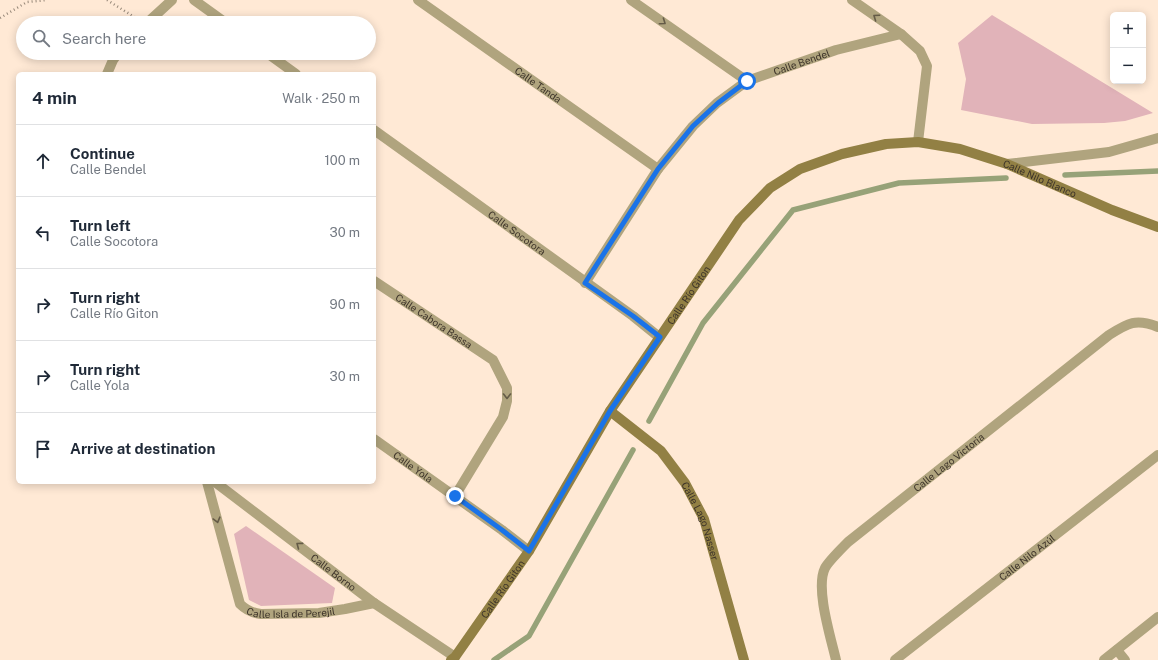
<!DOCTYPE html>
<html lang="en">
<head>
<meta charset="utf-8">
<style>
  body { margin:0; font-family:"Public Sans",sans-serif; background:#f2f2f3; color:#1f2937 }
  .controls { position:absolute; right:12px; top:12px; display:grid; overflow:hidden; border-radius:6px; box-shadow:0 2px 10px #0003 }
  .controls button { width:36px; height:36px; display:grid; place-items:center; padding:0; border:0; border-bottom:1px solid #e0e1e3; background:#fff; color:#1f2937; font:20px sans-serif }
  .stop { position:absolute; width:12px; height:12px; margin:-9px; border:3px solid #1a73e8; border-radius:50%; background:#fff }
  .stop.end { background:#1a73e8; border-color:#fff; box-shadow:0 1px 4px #0008 }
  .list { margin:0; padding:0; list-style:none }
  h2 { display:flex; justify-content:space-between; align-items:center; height:52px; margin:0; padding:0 16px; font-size:17px }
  h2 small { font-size:13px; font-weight:400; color:#747a83 }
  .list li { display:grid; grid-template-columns:26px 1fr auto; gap:12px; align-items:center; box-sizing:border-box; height:72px; padding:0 16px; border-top:1px solid #e0e1e3 }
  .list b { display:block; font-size:15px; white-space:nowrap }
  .list p { margin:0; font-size:13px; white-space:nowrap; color:#747a83 }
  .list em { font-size:13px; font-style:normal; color:#747a83 }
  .icon { flex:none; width:22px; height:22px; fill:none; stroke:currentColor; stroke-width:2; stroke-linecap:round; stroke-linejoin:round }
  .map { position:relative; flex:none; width:1158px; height:660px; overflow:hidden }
  .search { position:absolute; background:#fff; box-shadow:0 2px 10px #0003; left:16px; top:16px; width:360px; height:44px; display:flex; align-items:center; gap:10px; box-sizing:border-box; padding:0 14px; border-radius:22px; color:#747a83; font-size:15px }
  .panel { position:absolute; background:#fff; box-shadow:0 2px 10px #0003; left:16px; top:72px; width:360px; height:412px; border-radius:6px }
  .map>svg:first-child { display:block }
  .green { fill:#e1b3b9 }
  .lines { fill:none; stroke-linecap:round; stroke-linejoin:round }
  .stream { stroke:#97a278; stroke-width:5.5 }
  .path { stroke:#968778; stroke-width:2.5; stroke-dasharray:1 3; stroke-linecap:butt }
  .street { stroke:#b0a47e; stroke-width:10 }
  .secondary { stroke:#928044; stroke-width:10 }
  .oneway { stroke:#655b47 }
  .route { stroke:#1a73e8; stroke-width:5 }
  .labels { text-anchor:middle; stroke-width:3; stroke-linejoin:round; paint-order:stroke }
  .street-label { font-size:10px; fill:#3d3329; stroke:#fff }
</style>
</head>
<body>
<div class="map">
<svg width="1158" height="660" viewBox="0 0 1158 660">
  <rect width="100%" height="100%" fill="#ffe9d5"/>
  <g class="green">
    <path d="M992 15 1153 113 1125 121 1104 123 1032 124 961 110 966 79 958 43Z"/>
    <path d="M246 526 335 588 332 603 261 606 249 600 234 534Z"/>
  </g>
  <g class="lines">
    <g class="stream">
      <path d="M1065 175 1158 171"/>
      <path d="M649 421 703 323 793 210 899 183 1006 178"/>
      <path d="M494 660 529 636 633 450"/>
    </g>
    <g class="path">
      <path d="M107 0 136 18"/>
      <path d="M0 18 27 2 47 0"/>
    </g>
    <g class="street">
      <path d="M194 0 226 23"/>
      <path id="s1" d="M418 0 658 169"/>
      <path d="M631 0 747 81"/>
      <path d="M852 0 901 34 920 51 927 66 918 142"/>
      <path d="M147 23 172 0"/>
      <path d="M267 53 296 74"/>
      <path d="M107 74 113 60 118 53"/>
      <path id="s2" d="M374 130 633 316 659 337"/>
      <path d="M1007 164 1109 152 1158 138"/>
      <path id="s3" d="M374 281 493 360 507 388V401L503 417 455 496"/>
      <path id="s4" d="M585 283 658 169 693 126 717 103 747 81 836 50 901 34"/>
      <path id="s5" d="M374 439 502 530 529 551"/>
      <path id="s6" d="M207 482 240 604C246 610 252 613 261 614L319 613 345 609 374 603"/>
      <path id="s7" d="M215 482 374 603 455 657"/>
      <path d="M1117 650 1125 660"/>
      <path id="s8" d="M836 660C831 638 815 588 825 568 828 562 842 548 848 542L1109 335C1128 323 1136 318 1158 327"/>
      <path id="s9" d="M895 660 1158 455"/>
      <path d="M1104 660 1158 617"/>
    </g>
    <g class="secondary">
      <path id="s10" d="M610 411 661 451 685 483 704 519 744 660"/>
      <path id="s11" d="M451 660 455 657 529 551 610 411 739 220 770 188 800 169 842 154 886 144 918 142 960 149 1007 164 1112 210 1158 227"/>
    </g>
  </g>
  <defs><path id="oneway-chevron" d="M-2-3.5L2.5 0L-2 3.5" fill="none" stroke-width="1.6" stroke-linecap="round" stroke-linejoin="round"/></defs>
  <g class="oneway">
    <use href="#oneway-chevron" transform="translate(876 17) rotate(-145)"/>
    <use href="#oneway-chevron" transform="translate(663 22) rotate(35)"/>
    <use href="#oneway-chevron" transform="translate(507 396) rotate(90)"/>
    <use href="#oneway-chevron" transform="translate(217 520) rotate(75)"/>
    <use href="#oneway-chevron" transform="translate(299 545) rotate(-143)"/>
  </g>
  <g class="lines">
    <path class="route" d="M455 496 502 530 529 551 610 411 660 337 633 316 585 283 658 169 693 126 718 103 747 81"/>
  </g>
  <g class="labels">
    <g class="street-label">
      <text dy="4" stroke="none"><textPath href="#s4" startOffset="319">Calle Bendel</textPath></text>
      <text dy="4" stroke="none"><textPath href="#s1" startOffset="147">Calle Tanda</textPath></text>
      <text dy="4" stroke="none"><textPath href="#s11" startOffset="856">Calle Nilo Blanco</textPath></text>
      <text dy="4" stroke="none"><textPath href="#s2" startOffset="176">Calle Socotora</textPath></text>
      <text dy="4" stroke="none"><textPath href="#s11" startOffset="436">Calle Río Giton</textPath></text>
      <text dy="4" stroke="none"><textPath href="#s3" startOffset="72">Calle Cabora Bassa</textPath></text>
      <text dy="4" stroke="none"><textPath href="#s8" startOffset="257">Calle Lago Victoria</textPath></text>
      <text dy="4" stroke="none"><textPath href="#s5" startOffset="48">Calle Yola</textPath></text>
      <text dy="4" stroke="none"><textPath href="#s10" startOffset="146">Calle Lago Nasser</textPath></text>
      <text dy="4" stroke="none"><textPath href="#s9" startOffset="167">Calle Nilo Azúl</textPath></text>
      <text dy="4" stroke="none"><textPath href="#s7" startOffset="149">Calle Borno</textPath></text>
      <text dy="4" stroke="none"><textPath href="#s11" startOffset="88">Calle Río Giton</textPath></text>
      <text dy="4" stroke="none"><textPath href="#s6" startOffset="180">Calle Isla de Perejil</textPath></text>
    </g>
  </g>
</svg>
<div class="controls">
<button>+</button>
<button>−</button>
</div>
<div class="stop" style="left:747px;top:81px"></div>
<div class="stop end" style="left:455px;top:496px"></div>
<div class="search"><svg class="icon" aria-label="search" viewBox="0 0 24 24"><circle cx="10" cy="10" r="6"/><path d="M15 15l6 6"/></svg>Search here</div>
<section class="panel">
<h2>4 min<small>Walk · 250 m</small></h2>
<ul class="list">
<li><svg class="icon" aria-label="ahead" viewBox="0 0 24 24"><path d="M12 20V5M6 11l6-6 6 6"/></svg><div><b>Continue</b><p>Calle Bendel</p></div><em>100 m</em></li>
<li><svg class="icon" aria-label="left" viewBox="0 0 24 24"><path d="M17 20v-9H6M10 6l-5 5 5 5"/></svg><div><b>Turn left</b><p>Calle Socotora</p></div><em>30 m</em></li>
<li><svg class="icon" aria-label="right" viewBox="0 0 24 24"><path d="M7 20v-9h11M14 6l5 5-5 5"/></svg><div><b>Turn right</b><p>Calle Río Giton</p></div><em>90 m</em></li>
<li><svg class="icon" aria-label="right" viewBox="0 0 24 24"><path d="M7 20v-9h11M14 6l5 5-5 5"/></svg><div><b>Turn right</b><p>Calle Yola</p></div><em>30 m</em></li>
<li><svg class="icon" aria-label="arrive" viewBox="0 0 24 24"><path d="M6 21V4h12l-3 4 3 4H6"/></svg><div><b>Arrive at destination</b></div></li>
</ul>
</section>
</div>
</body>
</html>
